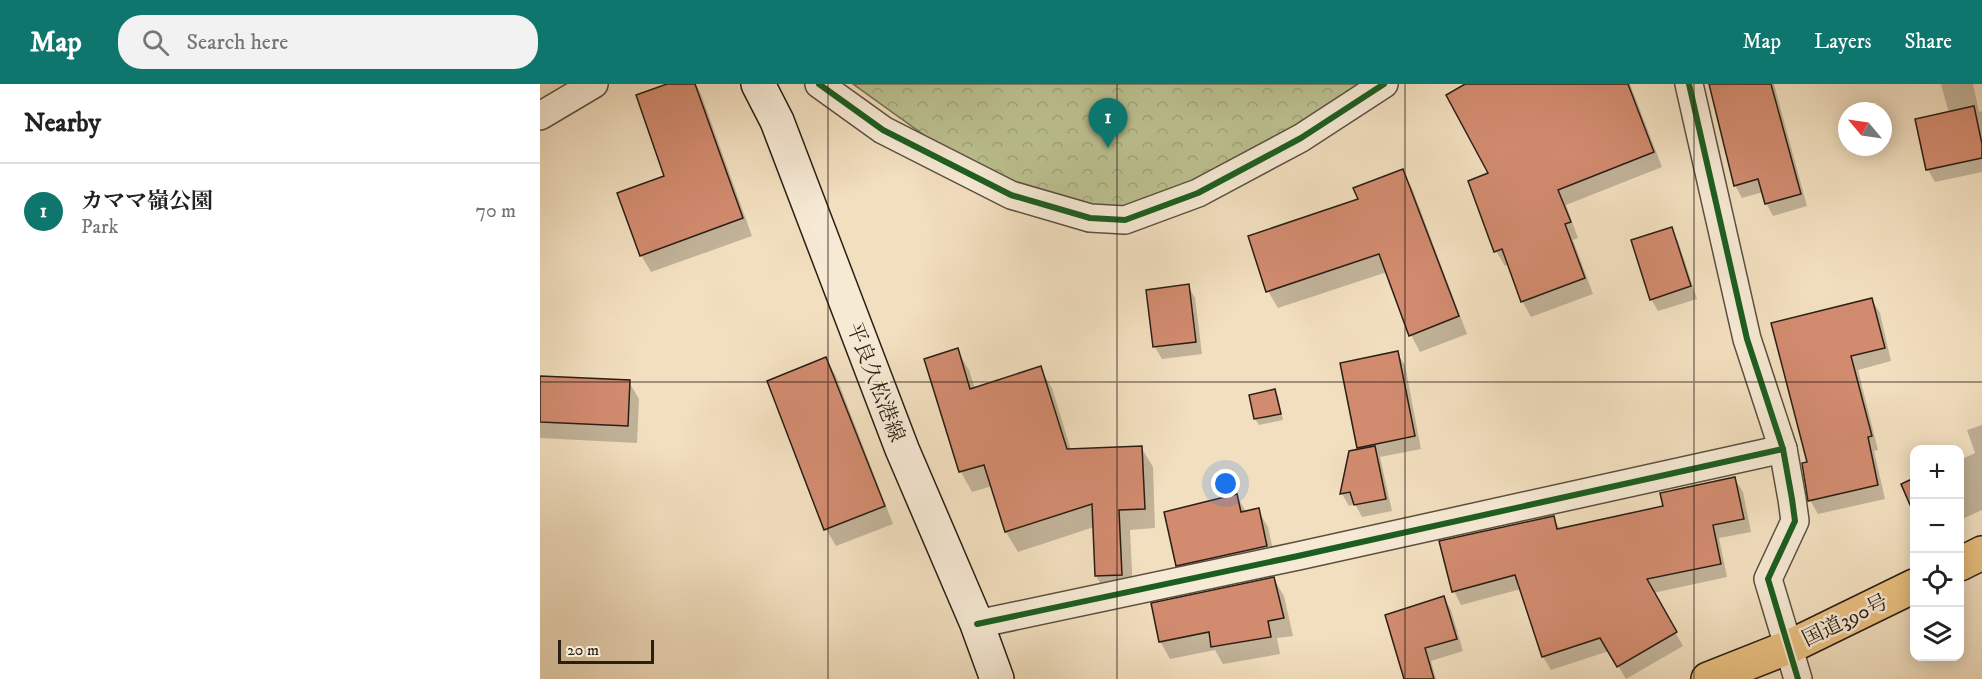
<!DOCTYPE html>
<html lang="en">
<head>
<meta charset="utf-8">
<style>
  body { margin:0; font-family:"IM FELL DW Pica","Noto Serif JP",serif; background:#f2f2f2; color:#222 }
  .controls { position:absolute; right:18px; bottom:18px; display:grid; overflow:hidden; border-radius:12px; box-shadow:0 3px 15px #0003 }
  .controls button { width:54px; height:54px; display:grid; place-items:center; padding:0; border:0; border-bottom:2px solid #e0e0e0; background:#fff; color:#222; font:30px sans-serif }
  .compass { position:absolute; left:1298px; top:18px; width:54px; height:54px; border-radius:50%; background:#fff; box-shadow:0 3px 15px #0003; rotate:299deg }
  .scale { position:absolute; left:18px; bottom:15px; width:96px; box-sizing:border-box; padding-left:6px; border:3px solid #291f15; border-top:0; font-size:16px; line-height:21px; white-space:nowrap; color:#291f15; -webkit-text-stroke:4px #f7ead5; paint-order:stroke }
  .you { position:absolute; left:686px; top:400px; width:21px; height:21px; margin:-15px; border:4px solid #fff; border-radius:50%; background:#1a73e8; box-shadow:0 0 0 9px #1a73e833 }
  .badge { display:grid; place-items:center; width:39px; height:39px; border-radius:50%; background:#0f766e; color:#fff; font-size:20px; font-weight:700 }
  .pin { position:absolute; translate:-50% -50px; filter:drop-shadow(0 2px 3px #0008) }
  .pin::after { content:''; position:absolute; top:32px; width:21px; height:18px; background:inherit; clip-path:polygon(0 0,100% 0,50% 100%) }
  .list { margin:0; padding:0; list-style:none }
  h2 { display:flex; justify-content:space-between; align-items:center; height:78px; margin:0; padding:0 24px; font-size:26px }
  h2 small { font-size:20px; font-weight:400; color:#767676 }
  .list li { display:grid; grid-template-columns:39px 1fr auto; gap:18px; align-items:center; box-sizing:border-box; height:96px; padding:0 24px; border-top:2px solid #e0e0e0 }
  .list b { display:block; font-size:22px; white-space:nowrap }
  .list p { margin:0; font-size:20px; white-space:nowrap; color:#767676 }
  .list em { font-size:20px; font-style:normal; color:#767676 }
  .icon { flex:none; width:33px; height:33px; fill:none; stroke:currentColor; stroke-width:2; stroke-linecap:round; stroke-linejoin:round }
  .map { position:relative; flex:none; width:1442px; height:595px; overflow:hidden }
  header { display:flex; align-items:center; gap:36px; box-sizing:border-box; height:84px; padding:0 30px; background:#0f766e; color:#fff }
  header strong { font-size:28px }
  nav { display:flex; gap:33px; margin-inline-start:auto; font-size:21px }
  .search { width:420px; height:54px; background:#f2f2f2; display:flex; align-items:center; gap:15px; box-sizing:border-box; padding:0 21px; border-radius:24px; color:#767676; font-size:22px }
  main { display:flex }
  aside { flex:1; background:#fff }
  .map>svg:first-child { display:block }
  .forest { fill:url(#forest-crowns); stroke:#727053; stroke-width:1.5 }
  .shadow { fill:#0003 }
  .building { fill:#d28b6f; stroke:#291f15; stroke-width:1.5 }
  .lines { fill:none; stroke-linecap:round; stroke-linejoin:round }
  .minor-casing { stroke:#5b4f40; stroke-width:30 }
  .secondary-casing { stroke:#291f15; stroke-width:36 }
  .trunk-casing { stroke:#291f15; stroke-width:36 }
  .minor { stroke:#f7ead5; stroke-width:27 }
  .secondary { stroke:#f7ead5; stroke-width:33 }
  .trunk { stroke:#e9c080; stroke-width:33 }
  .cycleway-casing { stroke:#f7ead5; stroke-width:10 }
  .cycleway { stroke:#1b5e20; stroke-width:6 }
  .grid { fill:none; stroke:#291f15; stroke-width:1.5; stroke-opacity:0.55 }
  .labels { text-anchor:middle; stroke-width:5; stroke-linejoin:round; paint-order:stroke }
  .street-label { font-size:21px; fill:#291f15; stroke:#f7ead5 }
</style>
</head>
<body>
<header>
<strong>Map</strong>
<div class="search"><svg class="icon" aria-label="search" viewBox="0 0 24 24"><circle cx="10" cy="10" r="6"/><path d="M15 15l6 6"/></svg>Search here</div>
<nav><a>Map</a><a>Layers</a><a>Share</a></nav>
</header>
<main>
<aside>
<h2>Nearby<small></small></h2>
<ul class="list">
<li><span class="badge">1</span><div><b>カママ嶺公園</b><p>Park</p></div><em>70 m</em></li>
</ul>
</aside>
<div class="map">
<svg width="1442" height="595" viewBox="0 0 1442 595">
  <defs>
    <pattern id="forest-crowns" width="20" height="18" patternUnits="userSpaceOnUse" patternTransform="scale(1.5)"><rect width="20" height="18" fill="#bcc191"/><path d="M2 6a3 3 0 1 1 6 0M12 15a3 3 0 1 1 6 0" fill="none" stroke="#a2a57c"/></pattern>
  </defs>
  <rect width="100%" height="100%" fill="#f2dfbf"/>
  <filter id="stains"><feTurbulence type="fractalNoise" baseFrequency=".00333" numOctaves="4"/><feColorMatrix values="0 0 0 0 .2 0 0 0 0 .09 0 0 0 0 .02 0 0 0 .5 -.17"/></filter>
  <radialGradient id="worn" r=".72"><stop offset=".6" stop-color="#630" stop-opacity="0"/><stop offset="1" stop-color="#630" stop-opacity=".3"/></radialGradient>
  <path class="forest" d="M313 0H847L585 136 459 105Z"/>
  <g class="shadow">
    <path d="M131 0H156L161 10 212 152 111 188 101 171 126 93Z"/>
    <path d="M929 0H1090L1122 83 1026 121 1038 154 1033 156 1053 210 991 233 982 217 969 180 965 182 956 167 950 90Z"/>
    <path d="M1170 0H1234L1267 122 1233 132 1226 119 1223 108 1202 114 1195 101Z"/>
    <path d="M1401 0H1433L1439 28 1442 27V88L1395 98 1388 86 1377 36 1409 29Z"/>
    <path d="M862 87 872 104 927 250 880 268 871 251 847 188 738 224 728 207 820 116Z"/>
    <path d="M1131 145 1138 157 1157 215 1118 227 1111 215Z"/>
    <path d="M648 202 655 214 662 270 622 275 615 263 607 207Z"/>
    <path d="M1332 216 1340 229 1351 277 1318 286 1338 366 1334 367 1345 415 1278 430 1270 416 1269 379Z"/>
    <path d="M417 266 429 286 435 305 500 284 512 304 531 366 601 363 613 383 615 444 590 446 593 510 568 512 556 492 554 443 478 468 466 448 452 402 432 408 421 388 386 276Z"/>
    <path d="M857 269 865 281 881 365 840 373 852 427 822 433 815 420 809 422 802 410Z"/>
    <path d="M286 275 296 292 353 440 296 462 286 445Z"/>
    <path d="M0 293 89 298 99 315 97 359 0 354Z"/>
    <path d="M735 307 738 313 743 336 719 341 715 335 711 312Z"/>
    <path d="M1442 341V426L1420 436V376L1435 369 1427 346Z"/>
    <path d="M1195 395 1203 408 1211 448 1179 454 1187 493 1113 509 1143 562 1086 595 1069 567 1011 586 1003 573 981 505 921 521 914 507 1013 433 1020 445 1124 423Z"/>
    <path d="M697 412 706 428 718 426 728 443 736 480 648 498 638 481Z"/>
    <path d="M734 495 744 512 753 552 737 554 740 570 683 580 675 566 630 575 620 557Z"/>
    <path d="M904 514 911 526 923 567 891 577 896 595H865Z"/>
  </g>
  <g class="building">
    <path d="M127 0H155L203 134 100 172 77 109 124 92 96 11Z"/>
    <path d="M925 0H1088L1114 68 1018 106 1031 138 1025 140 1045 194 981 218 962 165 954 168 928 97 948 89 906 11Z"/>
    <path d="M1169 0H1231L1261 110 1225 120 1218 95 1194 102Z"/>
    <path d="M1434 22 1442 60V74L1386 86 1375 35Z"/>
    <path d="M863 85 919 232 869 252 839 170 726 208 708 152 818 115 813 104Z"/>
    <path d="M1132 143 1151 202 1110 216 1091 156Z"/>
    <path d="M649 200 656 258 613 263 606 206Z"/>
    <path d="M1332 214 1345 264 1311 272 1332 352 1328 353 1338 401 1268 417 1262 379 1267 378 1231 239Z"/>
    <path d="M418 264 430 305 501 282 527 365 602 362 605 425 579 426 582 491 555 492 552 420 465 448 444 381 419 388 384 275Z"/>
    <path d="M858 267 875 352 817 364 800 279Z"/>
    <path d="M286 273 345 422 284 446 227 297Z"/>
    <path d="M0 292 90 296 88 342 0 338Z"/>
    <path d="M735 305 741 330 714 335 709 311Z"/>
    <path d="M835 362 846 415 814 421 810 408 800 410 809 367Z"/>
    <path d="M1195 393 1204 435 1173 441 1181 480 1107 495 1137 548 1077 583 1060 554 1002 573 975 491 912 508 899 457 1014 432 1017 445 1123 422 1120 409Z"/>
    <path d="M1374 394V430L1361 400Z"/>
    <path d="M697 410 701 428 719 424 727 462 636 482 624 428Z"/>
    <path d="M734 493 744 534 728 537 731 553 671 563 669 548 619 558 611 519Z"/>
    <path d="M904 512 917 555 885 564 894 595H864L845 531Z"/>
  </g>
  <g class="lines">
    <defs>
      <g id="minor">
        <path d="M279 0 343 46 471 111 550 134 585 136 658 109 761 54 844 0"/>
        <path d="M1149 0 1207 255 1243 365 1252 415 1255 437 1228 495 1258 595"/>
        <path d="M0 32 54 0"/>
        <path d="M437 540 758 472 1243 365"/>
      </g>
      <path id="secondary" d="M218 0 237 37 362 365 437 540 457 595"/>
      <g id="trunk">
        <path d="M1420 480 1442 469"/>
        <path d="M1168 595 1249 563 1374 502"/>
      </g>
    </defs>
    <use href="#minor" class="minor-casing"/>
    <use href="#secondary" class="secondary-casing"/>
    <use href="#trunk" class="trunk-casing"/>
    <use href="#minor" class="minor"/>
    <use href="#secondary" class="secondary"/>
    <use href="#trunk" class="trunk"/>
    <defs>
      <g id="cycleway">
        <path d="M279 0 343 46 471 111 550 134 585 136 658 109 761 54 844 0"/>
        <path d="M1149 0 1207 255 1243 365 1252 415 1255 437 1228 495 1258 595"/>
        <path d="M437 540 758 472 1243 365"/>
      </g>
    </defs>
    <use href="#cycleway" class="cycleway-casing"/>
    <use href="#cycleway" class="cycleway"/>
  </g>
  <path class="grid" d="M288 0V595M577 0V595M865 0V595M1154 0V595M0 298H1442"/>
  <g class="labels">
    <g class="street-label">
      <text transform="translate(336 298) rotate(69)" y="7">平良久松港線</text>
      <text transform="translate(1305 536) rotate(-26)" y="7">国道390号</text>
    </g>
  </g>
  <rect width="100%" height="100%" filter="url(#stains)"/>
  <rect width="100%" height="100%" fill="url(#worn)"/>
</svg>
<div class="controls">
<button>+</button>
<button>−</button>
<button><svg class="icon" aria-label="locate" viewBox="0 0 24 24"><circle cx="12" cy="12" r="6"/><path d="M12 2v4M12 18v4M2 12h4M18 12h4"/></svg></button>
<button><svg class="icon" aria-label="layers" viewBox="0 0 24 24"><path d="M12 4l9 5-9 5-9-5zM3 14l9 5 9-5"/></svg></button>
</div>
<svg class="compass" viewBox="-18 -18 36 36"><path d="M0-13l5 13h-10z" fill="#e53935"/><path d="M0 13l5-13h-10z" fill="#767676"/></svg>
<div class="scale">20 m</div>
<div class="you"></div>
<div class="pin badge" style="left:568px;top:64px">1</div>
</div>
</main>
</body>
</html>
